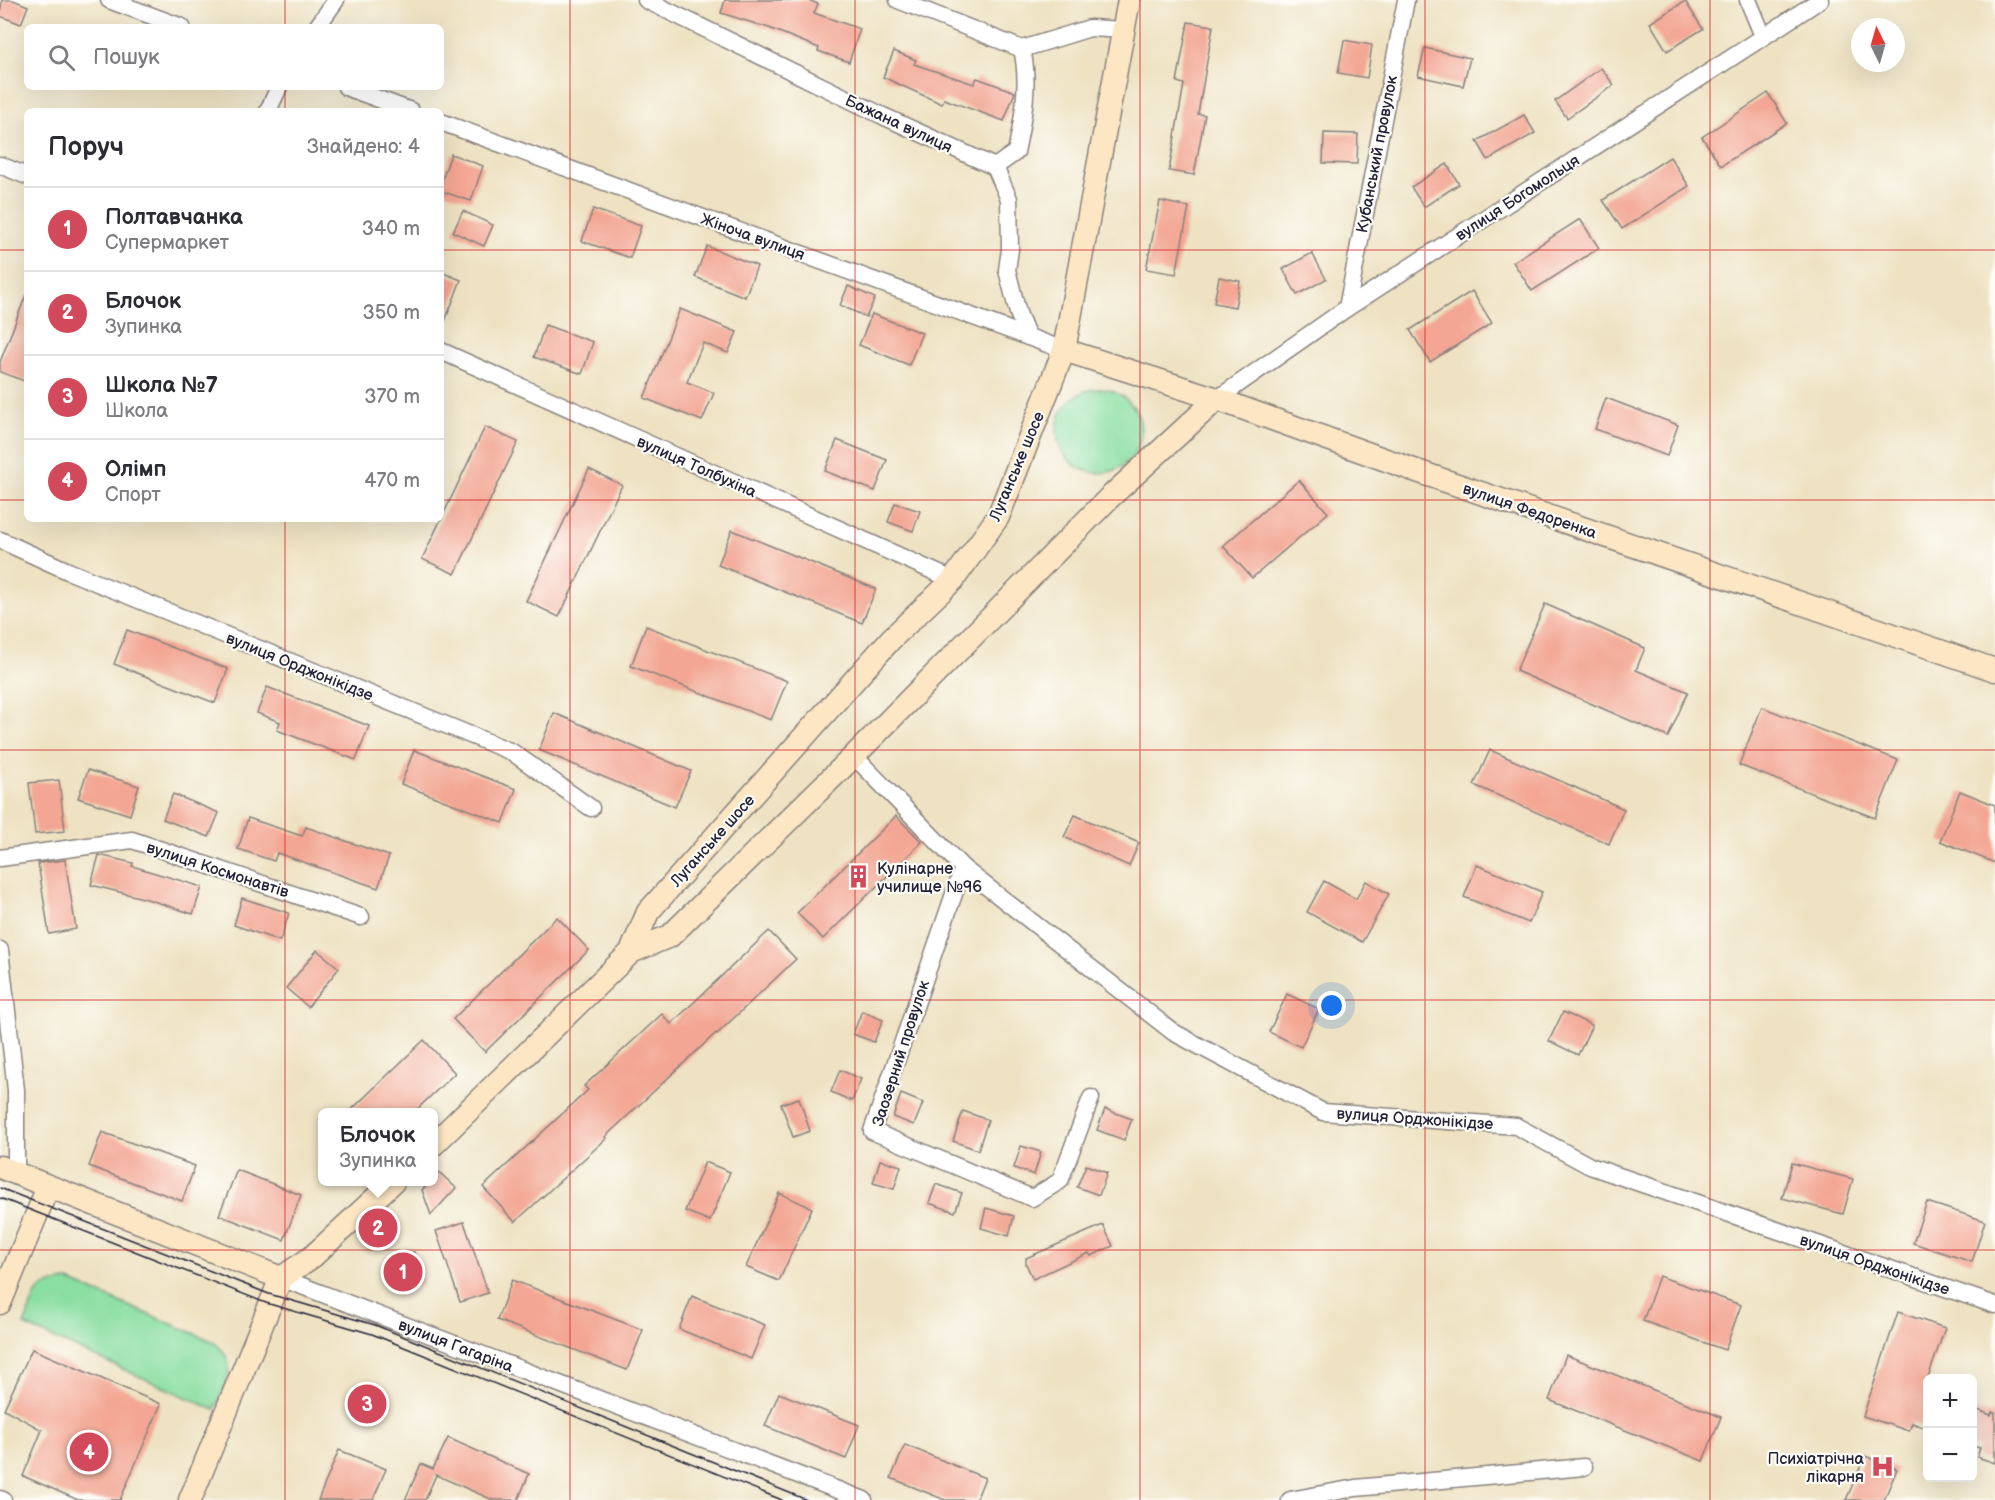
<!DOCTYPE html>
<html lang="uk">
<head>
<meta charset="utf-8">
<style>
  body { margin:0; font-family:"Balsamiq Sans",sans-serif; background:#f7f7f7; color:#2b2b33 }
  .controls { position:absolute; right:18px; bottom:18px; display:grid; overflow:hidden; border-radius:9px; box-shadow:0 6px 24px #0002 }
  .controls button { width:54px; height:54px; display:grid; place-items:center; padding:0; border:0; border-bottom:2px solid #e1e1e2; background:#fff; color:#2b2b33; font:30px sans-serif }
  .compass { position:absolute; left:1851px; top:18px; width:54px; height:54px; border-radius:50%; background:#fff; box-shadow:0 6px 24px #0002; rotate:355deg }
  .you { position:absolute; left:1332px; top:1006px; width:21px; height:21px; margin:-15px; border:4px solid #fff; border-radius:50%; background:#1a73e8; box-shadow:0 0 0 9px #1a73e833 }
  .badge { display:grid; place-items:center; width:39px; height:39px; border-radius:50%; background:#d1495b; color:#fff; font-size:20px; font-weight:700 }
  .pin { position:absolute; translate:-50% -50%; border:3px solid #fff; box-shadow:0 2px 6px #0006 }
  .popup { position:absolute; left:318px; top:1108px; width:120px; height:78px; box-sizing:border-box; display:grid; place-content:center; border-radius:9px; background:#fff; filter:drop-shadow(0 2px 4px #0005); font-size:20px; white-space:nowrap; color:#7c7c81 }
  .popup b { font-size:22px; color:#2b2b33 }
  .popup::after { content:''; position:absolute; left:50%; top:100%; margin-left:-12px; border:12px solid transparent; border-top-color:#fff }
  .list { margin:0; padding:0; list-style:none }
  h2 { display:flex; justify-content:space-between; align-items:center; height:78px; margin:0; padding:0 24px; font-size:26px }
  h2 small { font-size:20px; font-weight:400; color:#7c7c81 }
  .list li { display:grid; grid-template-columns:39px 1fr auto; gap:18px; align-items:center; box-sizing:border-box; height:84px; padding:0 24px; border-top:2px solid #e1e1e2 }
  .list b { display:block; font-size:22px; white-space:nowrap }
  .list p { margin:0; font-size:20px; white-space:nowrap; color:#7c7c81 }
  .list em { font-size:20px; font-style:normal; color:#7c7c81 }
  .icon { flex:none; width:33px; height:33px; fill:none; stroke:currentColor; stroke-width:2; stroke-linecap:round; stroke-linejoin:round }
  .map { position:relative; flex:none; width:1995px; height:1500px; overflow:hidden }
  .search { position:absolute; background:#fff; box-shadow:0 6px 24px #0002; left:24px; top:24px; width:420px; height:66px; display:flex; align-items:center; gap:15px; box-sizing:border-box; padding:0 21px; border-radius:9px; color:#7c7c81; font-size:22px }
  .panel { position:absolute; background:#fff; box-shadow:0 6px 24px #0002; left:24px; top:108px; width:420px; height:414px; border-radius:9px }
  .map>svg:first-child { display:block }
  .green { fill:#89dea1; stroke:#56806e; stroke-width:1.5 }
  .building { fill:#f3a693 }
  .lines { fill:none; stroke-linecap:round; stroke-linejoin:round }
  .street-casing { stroke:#88827e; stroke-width:19 }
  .secondary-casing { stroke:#88827e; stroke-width:25 }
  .street { stroke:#fff; stroke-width:16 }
  .secondary { stroke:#fce6c4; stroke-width:22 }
  .tram { stroke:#22223b; stroke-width:1.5 }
  .grid { fill:none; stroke:#d62828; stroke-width:1.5; stroke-opacity:0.55 }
  .labels { text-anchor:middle; stroke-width:4.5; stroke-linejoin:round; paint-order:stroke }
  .street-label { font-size:16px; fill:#22223b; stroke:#fdfcf7 }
  .poi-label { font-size:16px; fill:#22223b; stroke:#fdfcf7; text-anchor:start }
</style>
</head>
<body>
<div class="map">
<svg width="1995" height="1500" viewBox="0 0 1995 1500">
  <rect width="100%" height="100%" fill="#fdfcf7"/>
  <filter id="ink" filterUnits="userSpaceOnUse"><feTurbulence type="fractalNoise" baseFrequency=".0167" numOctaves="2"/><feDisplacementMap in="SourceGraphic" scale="12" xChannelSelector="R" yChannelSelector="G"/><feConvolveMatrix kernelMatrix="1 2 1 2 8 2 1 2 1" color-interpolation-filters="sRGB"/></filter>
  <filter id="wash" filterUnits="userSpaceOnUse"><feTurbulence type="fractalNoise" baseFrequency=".008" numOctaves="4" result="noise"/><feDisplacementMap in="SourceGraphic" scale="24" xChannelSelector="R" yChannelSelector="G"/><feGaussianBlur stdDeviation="1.35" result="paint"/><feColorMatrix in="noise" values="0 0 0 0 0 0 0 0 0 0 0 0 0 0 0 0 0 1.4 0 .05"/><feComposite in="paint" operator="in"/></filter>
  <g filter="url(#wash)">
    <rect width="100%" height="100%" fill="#eee2c2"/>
    <g class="green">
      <circle cx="1099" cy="431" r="42"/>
      <path d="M69 1281 212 1341C242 1363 225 1381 215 1410L24 1325C37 1294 32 1284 69 1281Z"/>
    </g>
    <g id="blocks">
      <g class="building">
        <path d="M2 0H13L28 6 21 24 0 16Z"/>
        <path d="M725 0H808L818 4 814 13 860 29 849 62 818 51 819 48 769 28 721 13Z"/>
        <path d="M1685 1 1703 29 1667 51 1650 23Z"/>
        <path d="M1188 22 1213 26 1198 114 1205 115 1194 175 1169 171 1184 84 1177 82Z"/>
        <path d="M1344 40 1372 45 1367 78 1338 73Z"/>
        <path d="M1425 48 1470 58 1463 86 1418 76Z"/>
        <path d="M894 51 916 60 914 64 974 84 977 78 1015 92 1004 121 944 99 942 104 883 77Z"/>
        <path d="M1601 68 1614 85 1567 118 1555 101Z"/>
        <path d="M1768 93 1787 123 1721 166 1702 137Z"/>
        <path d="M1524 115 1535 133 1488 160 1477 141Z"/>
        <path d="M1324 133 1358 134 1357 164 1323 163Z"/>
        <path d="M451 154 483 166 471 201 441 191V183Z"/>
        <path d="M1670 157 1689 186 1622 229 1603 200Z"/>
        <path d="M1447 164 1459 184 1424 207 1411 187Z"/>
        <path d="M1160 201 1189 207 1176 274 1146 269Z"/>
        <path d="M593 209 641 226 630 258 582 241Z"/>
        <path d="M463 211 493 225 484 246 453 232Z"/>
        <path d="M1580 219 1599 248 1532 291 1513 262Z"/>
        <path d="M707 246 757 266 745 297 695 277Z"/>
        <path d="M1312 253 1326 279 1297 295 1283 269Z"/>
        <path d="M441 272 461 280 442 329H441Z"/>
        <path d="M1219 277 1240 281 1235 307 1214 303Z"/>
        <path d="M848 286 875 298 866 317 840 305Z"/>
        <path d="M1472 291 1492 323 1430 362 1410 330Z"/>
        <path d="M26 295H27V382L0 372V362Z"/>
        <path d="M680 309 737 332 728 353 703 343 687 382 714 393 702 421 644 398Z"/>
        <path d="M872 314 922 333 909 365 859 345Z"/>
        <path d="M545 325 593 342 582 374 534 357Z"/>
        <path d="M1606 398 1678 425 1667 456 1595 429Z"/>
        <path d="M485 427 518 442 455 574 422 559Z"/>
        <path d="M837 440 887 460 875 491 825 471Z"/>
        <path d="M589 469 622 485 559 617 526 601Z"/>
        <path d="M1299 480 1328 513 1252 578 1223 546Z"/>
        <path d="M895 503 920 511 913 531 888 522Z"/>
        <path d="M732 530 876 589 862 623 718 565Z"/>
        <path d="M1545 604 1645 648 1636 670 1688 692 1668 737 1516 671Z"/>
        <path d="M646 626 787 681 771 720 631 666Z"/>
        <path d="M127 630 228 669 215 703 114 664Z"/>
        <path d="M267 687 369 726 356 760 277 730 280 722 257 713Z"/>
        <path d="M1762 707 1898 760 1875 818 1739 765Z"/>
        <path d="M554 713 691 771 675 807 539 750Z"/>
        <path d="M414 750 516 789 503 823 401 784Z"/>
        <path d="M1490 750 1624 809 1609 844 1474 785Z"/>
        <path d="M88 770 139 786 130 815 78 798Z"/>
        <path d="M59 780 65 831 35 834 29 783Z"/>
        <path d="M1960 791 1995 805V863L1940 841Z"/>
        <path d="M173 794 219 813 209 837 163 819Z"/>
        <path d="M1075 815 1139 843 1129 866 1064 837Z"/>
        <path d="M896 816 922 842 823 939 797 913Z"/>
        <path d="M248 818 302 836 306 827 389 856 378 888 277 853 274 861 238 849Z"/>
        <path d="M99 855 133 863 132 866 202 887 193 914 147 899 91 885Z"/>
        <path d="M65 860 76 929 49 934 38 863Z"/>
        <path d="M1477 865 1542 892 1529 923 1464 897Z"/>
        <path d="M1324 881 1356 899 1366 881 1389 894 1362 942 1307 912Z"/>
        <path d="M242 898 289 913 280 941 234 925Z"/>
        <path d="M557 917 589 950 485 1052 453 1019Z"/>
        <path d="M769 931 796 959 717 1034 716 1033 605 1137 607 1138 515 1222 483 1187 588 1090 584 1086 662 1014 671 1024Z"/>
        <path d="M317 950 339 968 308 1007 286 988Z"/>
        <path d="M1287 994 1319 1009 1301 1047 1269 1032Z"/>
        <path d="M862 1011 883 1020 874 1042 853 1034Z"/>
        <path d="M1563 1012 1592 1025 1578 1055 1549 1041Z"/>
        <path d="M424 1040 455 1073 413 1113H348Z"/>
        <path d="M840 1070 861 1079 852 1101 831 1092Z"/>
        <path d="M901 1094 923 1103 914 1125 893 1117Z"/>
        <path d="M799 1098 810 1131 793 1137 781 1104Z"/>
        <path d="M1105 1109 1132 1119 1124 1140 1097 1130Z"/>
        <path d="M963 1111 988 1120 978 1150 953 1141Z"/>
        <path d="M102 1132 195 1166 182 1201 89 1166Z"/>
        <path d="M1021 1146 1041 1152 1034 1175 1014 1168Z"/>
        <path d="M880 1160 901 1166 894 1189 873 1183Z"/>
        <path d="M705 1162 730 1172 710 1221 685 1211Z"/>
        <path d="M1792 1163 1853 1179 1843 1214 1782 1198Z"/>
        <path d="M1086 1165 1107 1173 1099 1195 1077 1187Z"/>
        <path d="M237 1170 301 1195 284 1240 219 1215Z"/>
        <path d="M439 1172 456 1188 431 1215 422 1190 430 1182H434V1177Z"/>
        <path d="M936 1184 962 1193 955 1212 929 1203Z"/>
        <path d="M779 1193 812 1208 779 1281 746 1267Z"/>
        <path d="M1927 1202 1985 1221 1972 1262 1913 1243Z"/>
        <path d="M986 1208 1014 1216 1009 1236 981 1228Z"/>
        <path d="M464 1222 488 1293 460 1302 436 1231Z"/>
        <path d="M1103 1225 1113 1246 1091 1256 1089 1253 1033 1279 1026 1264V1258Z"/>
        <path d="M414 1252 422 1283 392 1292 384 1260Z"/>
        <path d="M1659 1276 1741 1305 1725 1350 1643 1321Z"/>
        <path d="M512 1280 643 1330 627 1370 497 1320Z"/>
        <path d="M692 1296 765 1325 751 1359 679 1329Z"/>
        <path d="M1898 1312 1945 1328 1928 1378V1429L1912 1423 1909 1431 1863 1416Z"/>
        <path d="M32 1349 161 1404 120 1500H78L23 1476 42 1430 4 1409Z"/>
        <path d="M1566 1355 1721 1417 1703 1461 1549 1400Z"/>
        <path d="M779 1393 859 1425 846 1459 765 1426Z"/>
        <path d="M1972 1408 1991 1415 1992 1412H1995V1463L1977 1457 1980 1448 1972 1446Z"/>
        <path d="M448 1438 529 1474 518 1500H493L436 1475 425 1500H405L421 1464 433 1469Z"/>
        <path d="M905 1445 985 1478 976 1500H945L891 1478Z"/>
        <path d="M339 1450 386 1469 373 1500H318Z"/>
        <path d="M1865 1456 1897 1469 1884 1500H1846Z"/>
      </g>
    </g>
  </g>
  <g filter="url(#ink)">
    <use href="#blocks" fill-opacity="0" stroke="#88827e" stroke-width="1.5"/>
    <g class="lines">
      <defs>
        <g id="street">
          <path d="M109 0 182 27"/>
          <path d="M646 0 883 116 995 167 1009 199 1010 249 1007 270 1018 313 1028 337"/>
          <path d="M898 0 1022 49"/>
          <path d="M1748 0 1763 36"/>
          <path d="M317 27 336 0"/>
          <path d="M1022 49 1090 28 1124 30"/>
          <path d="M346 87 411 111"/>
          <path d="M268 111 279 87"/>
          <path d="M441 122 1064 350"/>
          <path d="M0 165 27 176"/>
          <path d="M995 167 1016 152C1023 119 1030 83 1022 49"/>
          <path d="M1347 308 1406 0"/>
          <path d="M441 351 953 580"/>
          <path d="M1217 399 1347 308 1820 0"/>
          <path d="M0 540 68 571 512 752 591 808"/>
          <path d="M854 756 963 868 1173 1032 1323 1112 1516 1126 1590 1166 1995 1305"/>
          <path d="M0 858 132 840 361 917"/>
          <path d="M963 868 872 1131 1032 1198 1060 1181 1091 1098"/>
          <path d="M0 950 16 1090V1174"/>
          <path d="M281 1278 864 1500"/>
          <path d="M0 1499 3 1500"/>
          <path d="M1290 1500 1355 1488 1584 1467"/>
        </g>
        <g id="secondary">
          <path d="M1064 350 1217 399 1411 469 1995 670"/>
          <path d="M631 952 670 936 854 756 1109 498 1217 399"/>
          <path d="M434 1144 631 952 648 912 891 639 953 580 998 517 1064 350 1129 0"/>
          <path d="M0 1167 281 1278"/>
          <path d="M0 1303 48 1187"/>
          <path d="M190 1500 281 1278 312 1257 393 1182"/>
        </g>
      </defs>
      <use href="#street" class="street-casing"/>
      <use href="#secondary" class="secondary-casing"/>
      <use href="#street" class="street"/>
      <use href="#secondary" class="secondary"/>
      <g class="tram">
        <path d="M0 1188 269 1294 375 1325 807 1500"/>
        <path d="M0 1198 266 1303 372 1334 782 1500"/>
      </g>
    </g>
  </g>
  <path class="grid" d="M285 0V27M570 0V1500M855 0V1500M1140 0V1500M1425 0V1500M1710 0V1500M285 87V111M0 250H27M441 250H1995M0 500H27M441 500H1995M285 519V1500M0 750H1995M0 1000H1995M0 1250H1995"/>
  <defs>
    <symbol id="building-bare" viewBox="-9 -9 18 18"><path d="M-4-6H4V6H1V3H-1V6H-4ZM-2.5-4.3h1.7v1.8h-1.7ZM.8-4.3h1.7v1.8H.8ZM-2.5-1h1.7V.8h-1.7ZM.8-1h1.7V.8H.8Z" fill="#d1495b" stroke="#fdfcf7" stroke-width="2.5" paint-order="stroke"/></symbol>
    <symbol id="hospital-bare" viewBox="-9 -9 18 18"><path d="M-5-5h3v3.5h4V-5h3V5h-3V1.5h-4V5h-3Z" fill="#d1495b" stroke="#fdfcf7" stroke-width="2.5" paint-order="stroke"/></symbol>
  </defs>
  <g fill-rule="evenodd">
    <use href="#building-bare" x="842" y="860" width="33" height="33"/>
    <use href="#hospital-bare" x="1866" y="1450" width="33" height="33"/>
  </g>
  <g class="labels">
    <g class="street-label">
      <text transform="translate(899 123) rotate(25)" y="6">Бажана вулиця</text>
      <text transform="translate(1376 154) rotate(-79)" y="6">Кубанський провулок</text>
      <text transform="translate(1517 197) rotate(-33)" y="6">вулиця Богомольця</text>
      <text transform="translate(753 236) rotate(20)" y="6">Жіноча вулиця</text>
      <text transform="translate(697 466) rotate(24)" y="6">вулиця Толбухіна</text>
      <text transform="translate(1016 466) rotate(-67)" y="6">Луганське шосе</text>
      <text transform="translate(1530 510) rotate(19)" y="6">вулиця Федоренка</text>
      <text transform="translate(300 666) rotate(22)" y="6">вулиця Орджонікідзе</text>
      <text transform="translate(712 840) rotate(-48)" y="6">Луганське шосе</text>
      <text transform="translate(218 869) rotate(18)" y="6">вулиця Космонавтів</text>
      <text transform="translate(900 1053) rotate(-72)" y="6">Заозерний провулок</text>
      <text transform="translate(1415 1118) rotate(4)" y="6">вулиця Орджонікідзе</text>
      <text transform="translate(1875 1264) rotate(19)" y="6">вулиця Орджонікідзе</text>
      <text transform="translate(456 1345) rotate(21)" y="6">вулиця Гагаріна</text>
    </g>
    <g class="poi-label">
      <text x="877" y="874">Кулінарне<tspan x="877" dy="18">училище №96</tspan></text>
      <text x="1864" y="1464" text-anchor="end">Психіатрічна<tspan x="1864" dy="18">лікарня</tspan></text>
    </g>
  </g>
</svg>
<div class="controls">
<button>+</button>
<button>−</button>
</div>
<svg class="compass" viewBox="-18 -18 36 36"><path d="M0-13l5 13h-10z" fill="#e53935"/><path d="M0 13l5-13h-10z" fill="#7c7c81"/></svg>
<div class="you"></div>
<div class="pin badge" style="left:403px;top:1272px">1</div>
<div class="pin badge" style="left:378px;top:1228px">2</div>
<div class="popup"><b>Блочок</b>Зупинка</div>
<div class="pin badge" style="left:367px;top:1404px">3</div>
<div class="pin badge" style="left:89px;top:1452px">4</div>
<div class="search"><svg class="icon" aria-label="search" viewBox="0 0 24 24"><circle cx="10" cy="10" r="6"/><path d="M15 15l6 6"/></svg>Пошук</div>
<section class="panel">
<h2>Поруч<small>Знайдено: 4</small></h2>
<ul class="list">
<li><span class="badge">1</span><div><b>Полтавчанка</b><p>Супермаркет</p></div><em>340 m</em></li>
<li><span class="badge">2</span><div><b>Блочок</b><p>Зупинка</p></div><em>350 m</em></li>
<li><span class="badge">3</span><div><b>Школа №7</b><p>Школа</p></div><em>370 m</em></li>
<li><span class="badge">4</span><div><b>Олімп</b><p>Спорт</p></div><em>470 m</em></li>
</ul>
</section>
</div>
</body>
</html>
